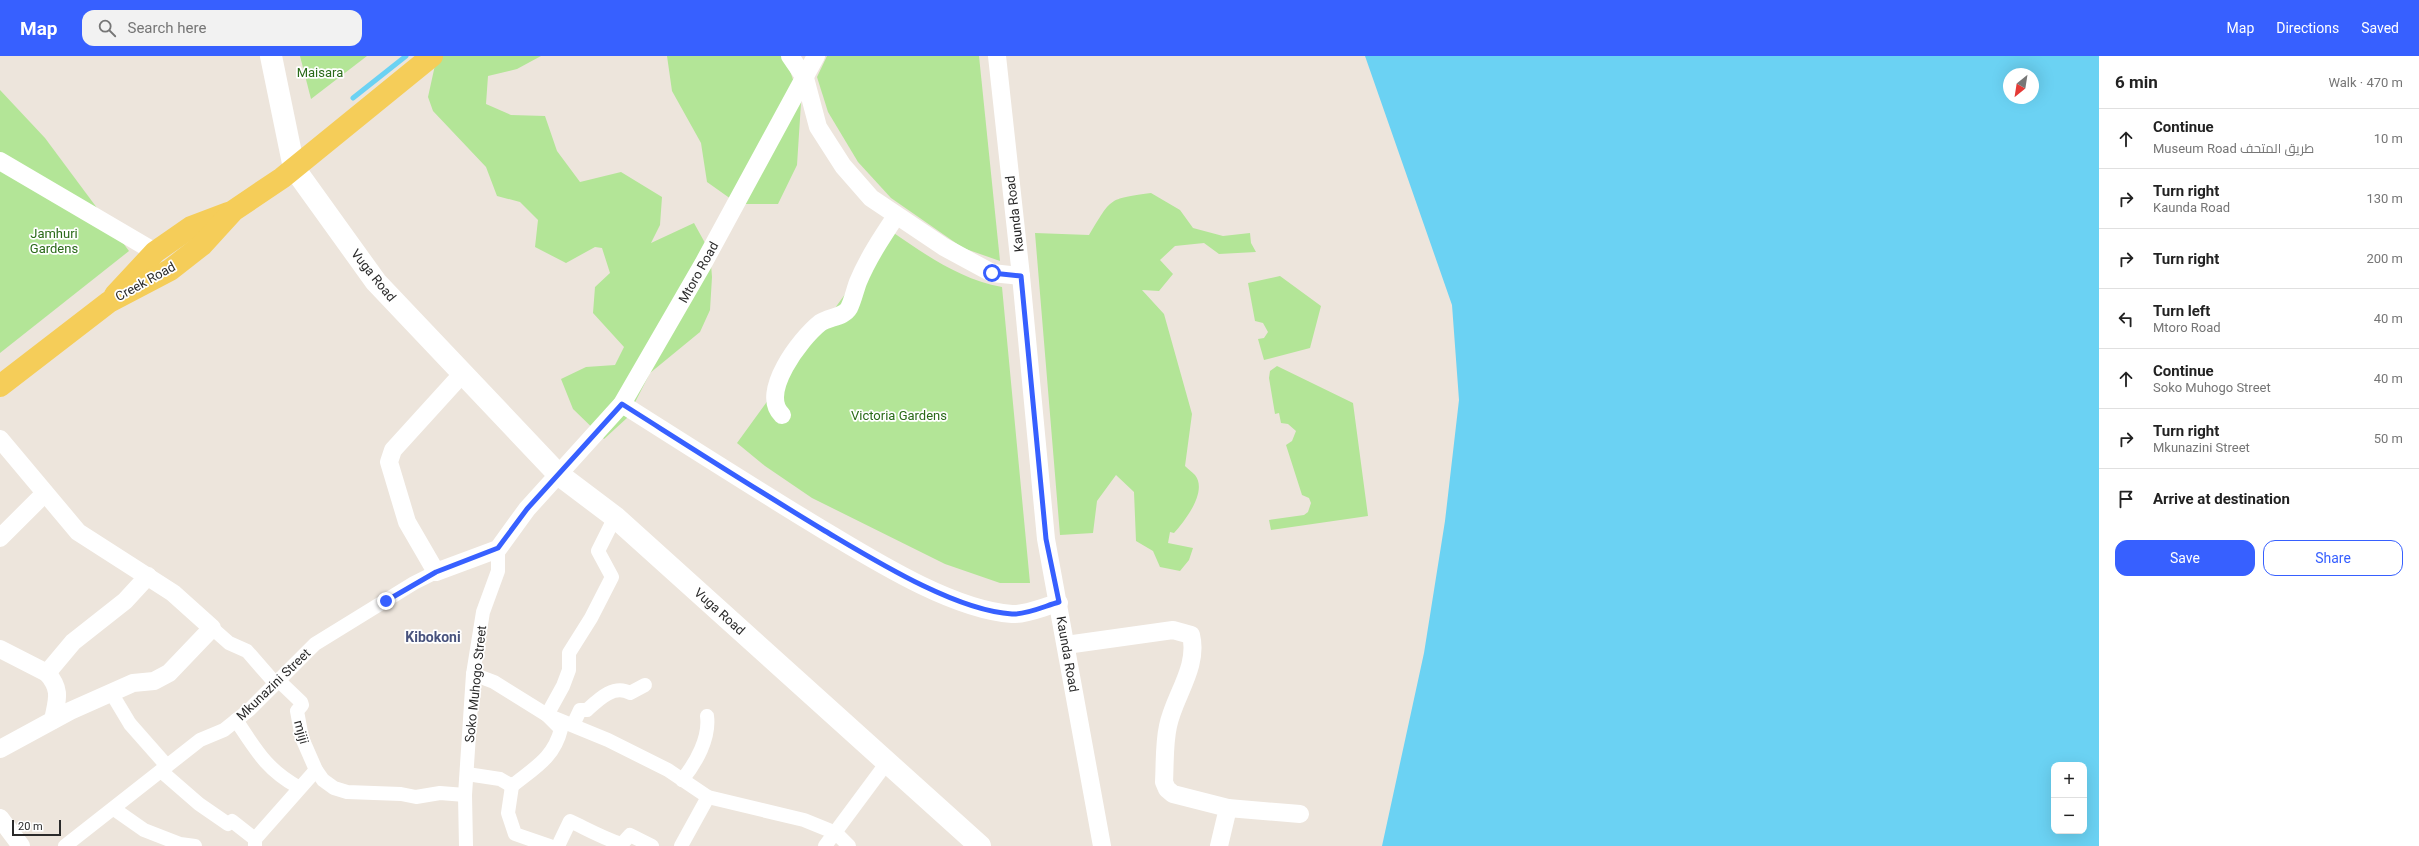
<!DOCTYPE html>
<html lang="en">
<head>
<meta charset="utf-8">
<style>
  body { margin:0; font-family:Roboto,Cairo,sans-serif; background:#f2f2f2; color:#222 }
  .controls { position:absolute; right:12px; bottom:12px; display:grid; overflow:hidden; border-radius:8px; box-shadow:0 4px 16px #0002 }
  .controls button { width:36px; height:36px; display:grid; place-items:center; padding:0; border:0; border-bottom:1px solid #e0e0e0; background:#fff; color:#222; font:20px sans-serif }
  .compass { position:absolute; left:2003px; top:12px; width:36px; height:36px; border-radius:50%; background:#fff; box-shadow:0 4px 16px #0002; rotate:210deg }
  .scale { position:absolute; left:12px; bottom:10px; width:49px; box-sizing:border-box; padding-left:4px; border:2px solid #2a2a2a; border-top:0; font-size:11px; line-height:14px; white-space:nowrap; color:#2a2a2a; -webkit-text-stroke:3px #fff; paint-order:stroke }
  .stop { position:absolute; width:12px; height:12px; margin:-9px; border:3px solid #3760ff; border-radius:50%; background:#fff }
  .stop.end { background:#3760ff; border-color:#fff; box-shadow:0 1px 4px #0008 }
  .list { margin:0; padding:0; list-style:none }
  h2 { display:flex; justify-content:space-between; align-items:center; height:52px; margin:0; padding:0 16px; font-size:17px }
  h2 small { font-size:13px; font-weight:400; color:#767676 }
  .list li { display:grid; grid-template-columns:26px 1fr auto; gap:12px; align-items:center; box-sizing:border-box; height:60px; padding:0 16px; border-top:1px solid #e0e0e0 }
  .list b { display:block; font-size:15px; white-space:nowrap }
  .list p { margin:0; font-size:13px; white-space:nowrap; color:#767676 }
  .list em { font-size:13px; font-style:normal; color:#767676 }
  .actions { display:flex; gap:8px; padding:12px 16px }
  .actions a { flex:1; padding:9px 0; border:1px solid #3760ff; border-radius:12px; text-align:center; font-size:14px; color:#3760ff }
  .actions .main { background:#3760ff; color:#fff }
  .icon { flex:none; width:22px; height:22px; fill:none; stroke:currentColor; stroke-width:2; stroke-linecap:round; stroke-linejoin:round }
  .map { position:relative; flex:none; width:2099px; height:790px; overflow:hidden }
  header { display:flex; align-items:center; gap:24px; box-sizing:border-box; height:56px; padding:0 20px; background:#3760ff; color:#fff }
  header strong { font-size:19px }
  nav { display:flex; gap:22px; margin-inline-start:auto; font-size:14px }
  .search { width:280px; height:36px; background:#f2f2f2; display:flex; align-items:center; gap:10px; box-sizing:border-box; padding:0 14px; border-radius:12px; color:#767676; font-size:15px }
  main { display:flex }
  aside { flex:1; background:#fff }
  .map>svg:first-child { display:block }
  .green { fill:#b3e597 }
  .water { fill:#6bd2f3; fill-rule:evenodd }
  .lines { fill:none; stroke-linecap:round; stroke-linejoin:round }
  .stream { stroke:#6bd2f3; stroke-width:5 }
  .pedestrian { stroke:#fff; stroke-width:14 }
  .minor { stroke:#fff; stroke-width:18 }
  .tertiary { stroke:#fff; stroke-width:22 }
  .secondary { stroke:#fff; stroke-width:22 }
  .primary { stroke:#f5cd59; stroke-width:22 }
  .route { stroke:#3760ff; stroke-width:5 }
  .labels { text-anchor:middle; stroke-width:3.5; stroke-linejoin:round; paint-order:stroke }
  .park-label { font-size:13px; fill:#2a6a18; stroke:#fff }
  .street-label { font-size:13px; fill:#2a2a2a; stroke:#fff }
  .neighbourhood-label { font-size:14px; font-weight:bold; fill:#49537d; stroke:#fff }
</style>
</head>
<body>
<header>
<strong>Map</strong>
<div class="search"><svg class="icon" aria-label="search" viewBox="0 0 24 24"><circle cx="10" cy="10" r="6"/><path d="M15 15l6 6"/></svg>Search here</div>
<nav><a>Map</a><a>Directions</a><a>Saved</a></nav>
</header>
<main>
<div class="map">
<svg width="2099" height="790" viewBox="0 0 2099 790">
  <rect width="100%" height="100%" fill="#ede5dc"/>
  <g class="green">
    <path d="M300 0H367L311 43Z"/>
    <path d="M437 0H541L517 13 488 20 486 48 511 59 545 60 557 95 580 126 621 116 662 141 660 169 651 187 694 167 710 196 712 221 710 254 700 276 650 317 627 362 604 383 573 353 561 323 586 311 615 309 624 291 593 257 595 231 610 217 602 192 595 191 566 207 535 191 538 164 520 146 497 140 486 111 433 55 428 41Z"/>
    <path d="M667 0H785L801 47 797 109 778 148H738L707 126 701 87 672 35Z"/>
    <path d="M827 0H979L1000 205 963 192 891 142 858 106 828 56 817 21Z"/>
    <path d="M0 34 45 82 129 195 0 297Z"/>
    <path d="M1151 137 1180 154 1193 172 1223 180 1250 177 1251 187 1256 196 1219 198 1204 187 1175 190 1160 204 1173 218 1159 235 1142 234 1164 258 1192 358 1185 410C1188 413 1192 416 1195 419 1208 435 1185 465 1174 477L1170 476 1168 487 1193 492 1189 504 1180 515 1160 511 1153 495 1136 485 1134 436 1116 419 1097 445 1093 477 1060 479 1035 177 1089 179C1112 142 1107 143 1151 137Z"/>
    <path d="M891 175C926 199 959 223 1002 231L1030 527H1000L945 508 812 442 765 410 737 387Z"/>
    <path d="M1280 220 1321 250 1310 292 1264 304 1258 283 1264 282 1268 276 1263 267 1255 265 1248 227Z"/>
    <path d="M1277 310 1353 347 1368 460 1271 474 1269 464 1304 459 1308 456 1311 447 1309 442 1302 439 1286 389 1292 385 1296 375 1288 368 1281 367 1279 357 1275 358 1269 322 1270 315Z"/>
  </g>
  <path class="water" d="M1365 0H2099V790H1382L1424 597 1445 465 1459 344 1452 249ZM2009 18H2033V42H2009ZM2054 709H2084V775H2054Z"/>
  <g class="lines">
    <path class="stream" d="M353 42 406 0"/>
    <g class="pedestrian">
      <path d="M212 572 229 587 247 595 275 627"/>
      <path d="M473 618 494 626 547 659 608 684 668 714 708 741 804 764 836 777 849 790"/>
      <path d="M278 624 301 646 302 649 297 655 302 682 316 714 323 724 334 732 347 736 401 738 416 741 440 737 465 739"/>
      <path d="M112 638 130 668 167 710"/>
      <path d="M236 664C256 694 266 713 298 731"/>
      <path d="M573 669 580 654H587C599 643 614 628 630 637L645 629"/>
      <path d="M161 715 199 748 228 768 232 765 255 783"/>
      <path d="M467 718 500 723 512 730C534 712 554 702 561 673L547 659 563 630 569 614V597L591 562 612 521 598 495 615 461"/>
      <path d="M682 724C696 707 710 682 707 660"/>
      <path d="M512 730 508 757 515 778 550 790"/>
      <path d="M114 753 144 774 180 788 195 790"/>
      <path d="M65 790 200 684 224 674 249 654 315 588 414 527 436 516"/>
      <path d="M255 790V783L316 714"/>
      <path d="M466 790 465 739 473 618 483 556 498 515V493"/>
      <path d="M558 790 570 765C587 773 603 782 621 788"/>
      <path d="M620 790 630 779 652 790"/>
      <path d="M681 790 708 741"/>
      <path d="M825 790 888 705"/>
    </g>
    <g class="minor">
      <path d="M790 0 805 22 818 71 843 110 871 142 944 191 992 217 1021 220"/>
      <path d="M997 0 1021 220 1046 483 1102 790"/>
      <path d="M0 105 155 196"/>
      <path d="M463 317 393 394 389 406 407 466 436 516 498 493 527 453 622 348 703 208 816 0"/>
      <path d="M622 348C690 391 757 434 825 475 875 505 953 554 1012 558 1026 559 1045 550 1059 547"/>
      <path d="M782 359C759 337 800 283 820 267 829 261 844 261 849 252 853 244 855 234 858 226 868 202 882 181 896 160"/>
      <path d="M0 383 78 476 173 537 212 572 169 617 154 625 133 627 70 655 0 693"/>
      <path d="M0 482 45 437"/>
      <path d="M1066 589 1173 574 1191 579C1199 611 1174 640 1168 670 1164 688 1165 708 1164 726L1167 733 1173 738 1228 752 1219 790"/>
      <path d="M0 593 47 617 73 586 125 545 148 520"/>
      <path d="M47 617C62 634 57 644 53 664"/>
      <path d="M1228 752 1300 758"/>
      <path d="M0 762 21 790"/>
    </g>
    <path class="tertiary" d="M271 0 294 112"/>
    <path class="secondary" d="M294 112 376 226 558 418 615 461 980 790"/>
    <g class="primary">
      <path d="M115 239 155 196 191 171 228 157"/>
      <path d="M0 330 109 246 170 214 202 189 233 155 282 122 432 0"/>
    </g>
  </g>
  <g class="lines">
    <path class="route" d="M386 545 436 516 498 492 527 453 622 348C690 391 757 434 825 475 874 504 956 555 1012 558 1026 559 1045 550 1059 546L1046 483 1021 220 992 217"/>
  </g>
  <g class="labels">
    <g class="park-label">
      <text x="320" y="21">Maisara</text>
      <text x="54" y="182">Jamhuri<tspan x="54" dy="15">Gardens</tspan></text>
      <text x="899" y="364">Victoria Gardens</text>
    </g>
    <g class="street-label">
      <text transform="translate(1014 158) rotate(-97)" y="5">Kaunda Road</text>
      <text transform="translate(698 216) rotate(-61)" y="5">Mtoro Road</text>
      <text transform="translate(374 219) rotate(51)" y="5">Vuga Road</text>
      <text transform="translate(145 225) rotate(-29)" y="5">Creek Road</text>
      <text transform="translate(720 555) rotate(42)" y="5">Vuga Road</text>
      <text transform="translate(1068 598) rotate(80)" y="5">Kaunda Road</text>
      <text transform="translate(273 628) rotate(-44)" y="5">Mkunazini Street</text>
      <text transform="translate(475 628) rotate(-84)" y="5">Soko Muhogo Street</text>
      <text transform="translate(302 676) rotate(75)" y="5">mjiji</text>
    </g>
    <g class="neighbourhood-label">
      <text x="433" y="586">Kibokoni</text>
    </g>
  </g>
</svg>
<div class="controls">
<button>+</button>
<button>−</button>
</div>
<svg class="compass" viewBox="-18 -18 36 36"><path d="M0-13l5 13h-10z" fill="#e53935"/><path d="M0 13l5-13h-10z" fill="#767676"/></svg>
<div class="scale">20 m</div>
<div class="stop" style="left:992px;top:217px"></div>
<div class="stop end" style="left:386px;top:545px"></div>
</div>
<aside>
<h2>6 min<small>Walk · 470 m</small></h2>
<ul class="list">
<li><svg class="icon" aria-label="ahead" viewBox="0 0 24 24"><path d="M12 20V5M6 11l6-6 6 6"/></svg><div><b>Continue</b><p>Museum Road طريق المتحف</p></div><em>10 m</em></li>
<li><svg class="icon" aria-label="right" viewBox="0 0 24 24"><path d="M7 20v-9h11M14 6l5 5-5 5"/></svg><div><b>Turn right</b><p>Kaunda Road</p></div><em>130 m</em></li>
<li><svg class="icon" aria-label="right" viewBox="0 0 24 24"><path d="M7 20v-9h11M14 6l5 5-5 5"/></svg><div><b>Turn right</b></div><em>200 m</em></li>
<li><svg class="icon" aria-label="left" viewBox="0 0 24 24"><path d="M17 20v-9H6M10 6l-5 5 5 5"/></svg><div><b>Turn left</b><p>Mtoro Road</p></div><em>40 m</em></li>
<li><svg class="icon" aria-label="ahead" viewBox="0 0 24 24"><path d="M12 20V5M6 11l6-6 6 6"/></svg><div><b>Continue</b><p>Soko Muhogo Street</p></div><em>40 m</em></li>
<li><svg class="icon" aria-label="right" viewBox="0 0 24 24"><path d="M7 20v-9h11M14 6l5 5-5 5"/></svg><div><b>Turn right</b><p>Mkunazini Street</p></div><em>50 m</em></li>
<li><svg class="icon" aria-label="arrive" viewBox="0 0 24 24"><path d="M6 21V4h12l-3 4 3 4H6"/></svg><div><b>Arrive at destination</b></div></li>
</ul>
<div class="actions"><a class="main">Save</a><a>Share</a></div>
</aside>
</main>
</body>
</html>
